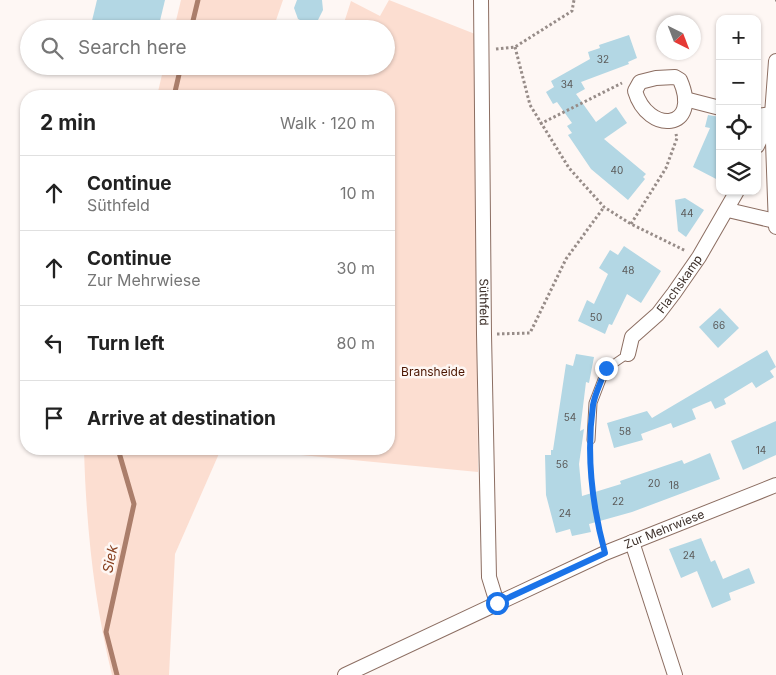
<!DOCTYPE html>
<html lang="en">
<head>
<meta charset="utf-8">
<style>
  body { margin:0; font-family:Inter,sans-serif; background:#f6f6f6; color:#222 }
  .controls { position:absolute; right:15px; top:15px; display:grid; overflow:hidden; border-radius:10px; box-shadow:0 1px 4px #0004 }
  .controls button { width:45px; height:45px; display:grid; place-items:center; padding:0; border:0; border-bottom:1px solid #e0e0e0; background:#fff; color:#222; font:25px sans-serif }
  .compass { position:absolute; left:656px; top:15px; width:45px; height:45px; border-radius:50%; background:#fff; box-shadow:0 1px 4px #0004; rotate:138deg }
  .stop { position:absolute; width:15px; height:15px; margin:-11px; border:4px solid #1a73e8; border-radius:50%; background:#fff }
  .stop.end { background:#1a73e8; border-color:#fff; box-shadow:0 1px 5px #0008 }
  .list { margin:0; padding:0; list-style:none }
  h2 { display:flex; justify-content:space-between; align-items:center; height:65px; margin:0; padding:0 20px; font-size:21px }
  h2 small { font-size:16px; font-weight:400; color:#767676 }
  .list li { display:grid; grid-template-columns:32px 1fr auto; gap:15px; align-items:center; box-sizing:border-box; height:75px; padding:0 20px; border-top:1px solid #e0e0e0 }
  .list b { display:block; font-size:19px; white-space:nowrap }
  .list p { margin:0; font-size:16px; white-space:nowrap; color:#767676 }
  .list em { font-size:16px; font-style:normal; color:#767676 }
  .icon { flex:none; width:28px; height:28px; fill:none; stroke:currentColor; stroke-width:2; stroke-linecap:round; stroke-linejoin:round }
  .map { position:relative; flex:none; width:776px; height:675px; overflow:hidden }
  .search { position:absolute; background:#fff; box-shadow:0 1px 4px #0004; left:20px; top:20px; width:375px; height:55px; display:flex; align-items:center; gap:12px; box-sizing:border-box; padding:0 18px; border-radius:28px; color:#767676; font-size:19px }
  .panel { position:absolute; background:#fff; box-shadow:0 1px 4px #0004; left:20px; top:90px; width:375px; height:365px; border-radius:20px }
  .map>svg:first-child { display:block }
  .green { fill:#fcded1 }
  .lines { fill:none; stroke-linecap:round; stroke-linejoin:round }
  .stream { stroke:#ab7e6b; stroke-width:5 }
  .building { fill:#b3d7e4 }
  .lane-casing { stroke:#8c6e62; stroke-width:9 }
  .street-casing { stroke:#8c6e62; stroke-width:16 }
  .path { stroke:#978c88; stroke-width:3; stroke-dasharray:2.5 2.5; stroke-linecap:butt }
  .lane { stroke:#fff; stroke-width:7 }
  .street { stroke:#fff; stroke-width:14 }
  .route { stroke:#1a73e8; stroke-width:6 }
  .labels { text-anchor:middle; stroke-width:5; stroke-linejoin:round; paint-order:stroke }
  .number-label { font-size:10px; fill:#5b5a59 }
  .street-label { font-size:12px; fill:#3e312b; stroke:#fef7f4 }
  .park-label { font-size:12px; fill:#4a1500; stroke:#fef7f4 }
  .water-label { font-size:14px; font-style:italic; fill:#873f1e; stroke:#fef7f4 }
</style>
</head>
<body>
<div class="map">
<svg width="776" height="675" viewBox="0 0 776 675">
  <rect width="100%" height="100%" fill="#fef7f4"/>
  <g class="green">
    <path d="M181 0H283L273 29H174Z"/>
    <path d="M389 0 475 34 478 472 238 449H389V96H157L164 66H310L328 71 330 66H386V29H342L351 1 380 16Z"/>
    <path d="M84 449H221L175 554 169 675H112C94 602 86 524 84 449Z"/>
  </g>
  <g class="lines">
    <g class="stream">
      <path d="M191 29 198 0"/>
      <path d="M174 96 181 66"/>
      <path d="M117 675 106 632 134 504 118 449"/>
    </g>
  </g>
  <g class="building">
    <path d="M97 0H165L158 29H90Z"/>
    <path d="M297 0H322L323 10 318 20 308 24 298 19 294 8Z"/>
    <path d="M629 35 637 58 628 62 629 64 581 82 585 89 576 94 596 122 616 107 627 123 604 139 646 174 643 177 645 179 628 200 591 169 568 135 572 133 567 126 572 123 557 102 553 104 546 92 554 87 551 81 590 59 588 52 600 48 599 45Z"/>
    <path d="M708 115 720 117V181L693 167 710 128 705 127Z"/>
    <path d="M685 198 704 210 686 237 678 231 675 200Z"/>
    <path d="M624 246 661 271 641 303 627 294 612 325 609 324 605 334 578 321 587 300 594 304 608 274 599 268 610 250 618 255Z"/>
    <path d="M720 308 739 328 718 348 699 327Z"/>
    <path d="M767 350 776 367 770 371 774 377 756 388 752 382 724 399 726 404 715 409 711 401 692 409 696 419 673 428 671 423 641 434 643 440 614 448 607 423 647 411 652 418Z"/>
    <path d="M576 354 594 357 589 383 586 382 580 431 584 429 579 464 582 496 621 484 620 481 682 460 684 464 710 453 720 479 632 512 589 524 591 532 572 536 570 529 556 533 546 495 545 455H551V450H553L566 364 573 366Z"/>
    <path d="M776 421V455L743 470 731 441Z"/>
    <path d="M701 538 711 562 715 560 723 579 749 568 755 583 729 593 731 600 712 608 697 571 681 578 669 549Z"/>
  </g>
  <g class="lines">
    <defs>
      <path id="lane" d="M591 440 593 403 606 369 628 354"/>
      <g id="street">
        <path id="s1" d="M481 0 484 334 489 577 497 603"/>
        <path d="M675 77 680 80C702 130 648 135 635 91L640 82 656 78Z"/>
        <path d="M685 99 720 108"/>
        <path d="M757 116 772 114 776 227"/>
        <path d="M757 146 772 114 776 61"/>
        <path d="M728 210 775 221"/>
        <path id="s2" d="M628 354 632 337 658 314 674 293 699 257 737 191"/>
        <path d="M632 542 675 675"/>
        <path id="s3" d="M345 675 605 553 776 485"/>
      </g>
    </defs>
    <use href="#lane" class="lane-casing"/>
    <use href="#street" class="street-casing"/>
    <g class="path">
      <path d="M775 0H776"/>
      <path d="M515 47 530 105 569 168 604 207 631 224 686 251"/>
      <path d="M496 49 515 47 572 11 574 0"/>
      <path d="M540 124 622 83"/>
      <path d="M631 224 666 168 677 138 676 134"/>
      <path d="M497 334 530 333 566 259 604 207"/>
      <path d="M591 450C591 482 594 510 602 540"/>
    </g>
    <use href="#lane" class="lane"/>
    <use href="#street" class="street"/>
  </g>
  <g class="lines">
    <path class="route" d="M497 603 605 553C592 505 586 455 593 405 595 393 602 380 606 368"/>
  </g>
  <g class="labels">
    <g class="number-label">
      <text x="603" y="63">32</text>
      <text x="567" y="88">34</text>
      <text x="617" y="174">40</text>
      <text x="687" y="217">44</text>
      <text x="628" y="274">48</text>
      <text x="596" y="321">50</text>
      <text x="719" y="329">66</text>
      <text x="570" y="421">54</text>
      <text x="625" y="435">58</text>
      <text x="761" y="454">14</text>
      <text x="562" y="468">56</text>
      <text x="654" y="487">20</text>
      <text x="674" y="489">18</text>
      <text x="618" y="505">22</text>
      <text x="565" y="517">24</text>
      <text x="689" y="559">24</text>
    </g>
    <g class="street-label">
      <text dy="4" stroke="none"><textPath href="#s2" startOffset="89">Flachskamp</textPath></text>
      <text dy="4" stroke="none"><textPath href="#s1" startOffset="302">Süthfeld</textPath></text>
      <text dy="4" stroke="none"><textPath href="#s3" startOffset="351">Zur Mehrwiese</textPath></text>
    </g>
    <g class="park-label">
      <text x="433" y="376">Bransheide</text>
    </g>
    <g class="water-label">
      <text transform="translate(110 559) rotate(-78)" y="5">Siek</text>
    </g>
  </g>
</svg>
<div class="controls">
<button>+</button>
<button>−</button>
<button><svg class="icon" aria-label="locate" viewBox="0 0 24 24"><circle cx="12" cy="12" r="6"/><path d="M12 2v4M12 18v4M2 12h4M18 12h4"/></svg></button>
<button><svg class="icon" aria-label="layers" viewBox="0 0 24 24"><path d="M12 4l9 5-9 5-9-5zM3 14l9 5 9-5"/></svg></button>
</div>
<svg class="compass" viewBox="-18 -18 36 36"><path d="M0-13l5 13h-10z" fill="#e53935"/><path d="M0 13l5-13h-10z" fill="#767676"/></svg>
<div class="stop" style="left:497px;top:603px"></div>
<div class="stop end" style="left:606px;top:368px"></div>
<div class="search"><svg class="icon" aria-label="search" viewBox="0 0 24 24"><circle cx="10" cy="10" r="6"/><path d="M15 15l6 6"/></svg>Search here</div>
<section class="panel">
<h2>2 min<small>Walk · 120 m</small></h2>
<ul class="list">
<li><svg class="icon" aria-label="ahead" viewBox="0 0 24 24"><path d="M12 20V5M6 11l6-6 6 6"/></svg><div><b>Continue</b><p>Süthfeld</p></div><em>10 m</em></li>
<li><svg class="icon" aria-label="ahead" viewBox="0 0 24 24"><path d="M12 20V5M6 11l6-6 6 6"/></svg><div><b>Continue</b><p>Zur Mehrwiese</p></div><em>30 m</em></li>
<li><svg class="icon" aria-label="left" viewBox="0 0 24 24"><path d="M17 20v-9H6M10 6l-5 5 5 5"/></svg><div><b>Turn left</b></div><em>80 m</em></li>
<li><svg class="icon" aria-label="arrive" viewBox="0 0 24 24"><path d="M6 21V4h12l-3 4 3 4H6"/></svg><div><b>Arrive at destination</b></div></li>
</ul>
</section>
</div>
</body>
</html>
